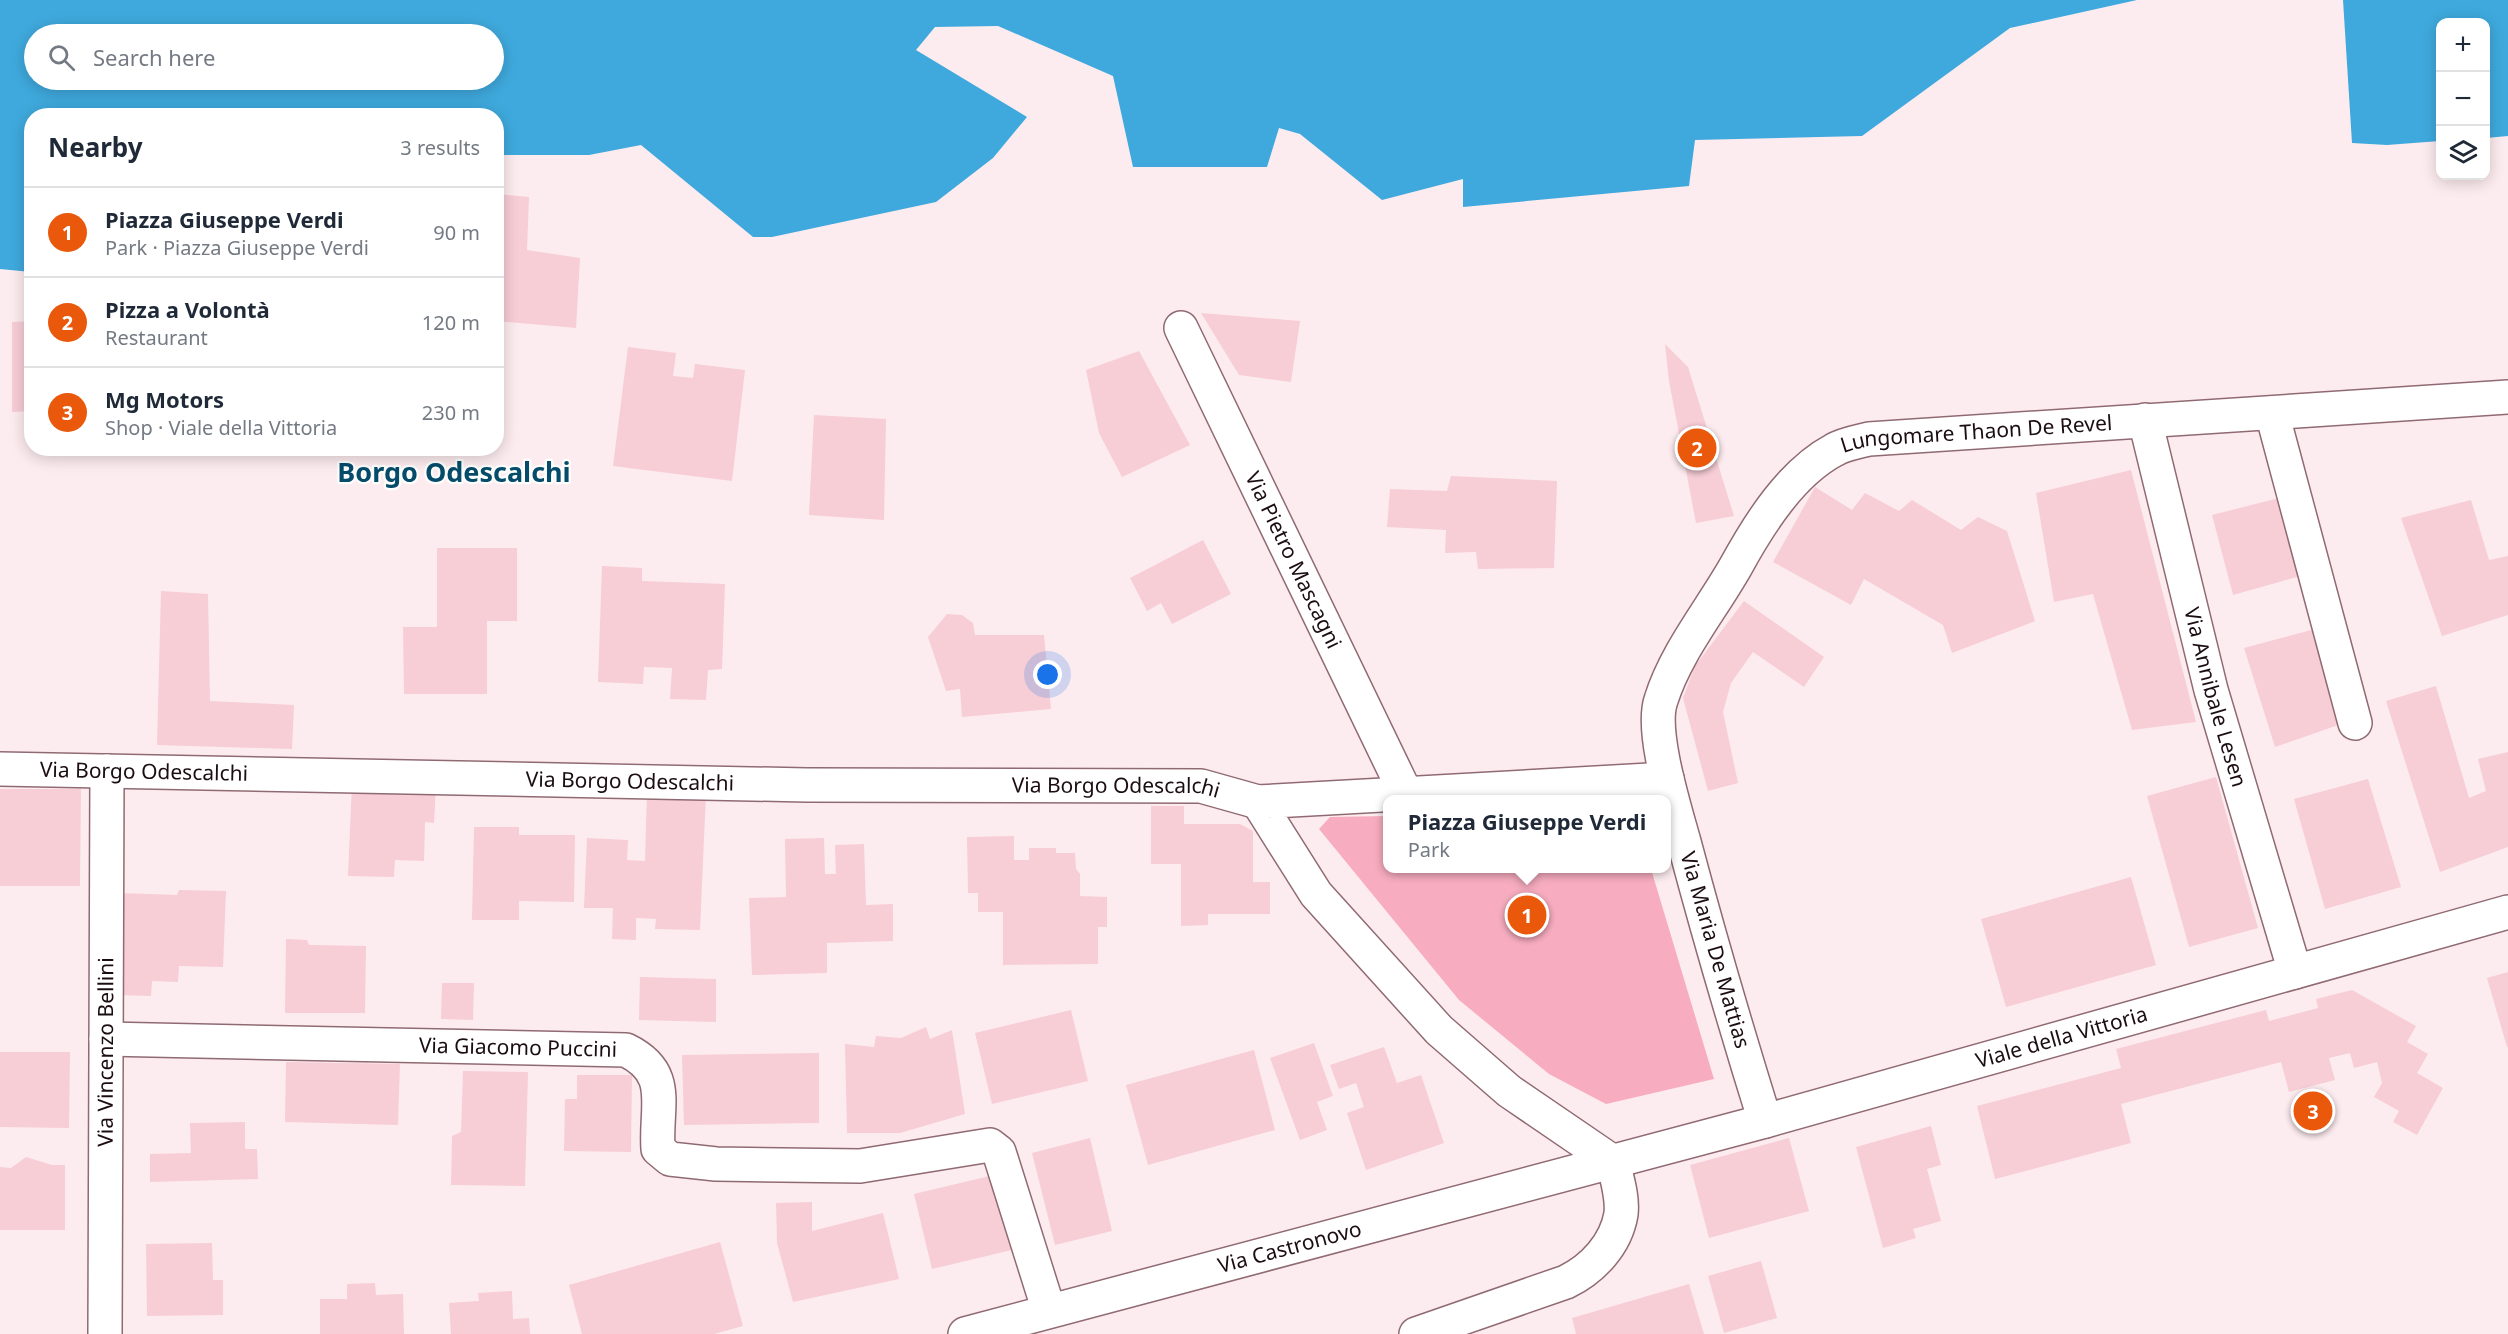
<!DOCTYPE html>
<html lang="en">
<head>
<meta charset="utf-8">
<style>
  body { margin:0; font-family:"Noto Sans",sans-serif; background:#f2f2f3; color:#1f2937 }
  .controls { position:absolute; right:18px; top:18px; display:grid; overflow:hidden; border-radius:12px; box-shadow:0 3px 15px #0003 }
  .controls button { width:54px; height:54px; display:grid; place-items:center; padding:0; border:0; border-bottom:2px solid #e0e1e3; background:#fff; color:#1f2937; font:30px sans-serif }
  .you { position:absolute; left:1048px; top:675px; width:21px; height:21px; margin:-15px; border:4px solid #fff; border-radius:50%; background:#1a73e8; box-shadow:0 0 0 9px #1a73e833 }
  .badge { display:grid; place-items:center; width:39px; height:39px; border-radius:50%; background:#ea580c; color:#fff; font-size:20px; font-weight:700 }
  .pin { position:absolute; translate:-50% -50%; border:3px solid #fff; box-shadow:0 2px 6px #0006 }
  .popup { position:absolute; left:1383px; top:795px; width:288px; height:78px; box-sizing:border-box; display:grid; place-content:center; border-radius:12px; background:#fff; filter:drop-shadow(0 2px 4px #0005); font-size:20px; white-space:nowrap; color:#747a83 }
  .popup b { font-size:22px; color:#1f2937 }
  .popup::after { content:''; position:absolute; left:50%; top:100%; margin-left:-12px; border:12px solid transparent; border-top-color:#fff }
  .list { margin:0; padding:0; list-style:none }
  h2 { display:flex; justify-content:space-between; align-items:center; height:78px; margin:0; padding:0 24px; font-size:26px }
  h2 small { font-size:20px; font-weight:400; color:#747a83 }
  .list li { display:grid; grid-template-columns:39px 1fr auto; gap:18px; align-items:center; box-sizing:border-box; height:90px; padding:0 24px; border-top:2px solid #e0e1e3 }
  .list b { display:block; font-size:22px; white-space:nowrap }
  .list p { margin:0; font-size:20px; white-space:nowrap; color:#747a83 }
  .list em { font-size:20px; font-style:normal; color:#747a83 }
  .icon { flex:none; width:33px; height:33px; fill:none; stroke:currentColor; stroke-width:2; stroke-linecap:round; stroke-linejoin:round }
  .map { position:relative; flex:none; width:2508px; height:1334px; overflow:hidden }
  .search { position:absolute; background:#fff; box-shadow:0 3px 15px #0003; left:24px; top:24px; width:480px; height:66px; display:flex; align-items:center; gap:15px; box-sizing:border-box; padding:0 21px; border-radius:33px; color:#747a83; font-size:22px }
  .panel { position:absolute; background:#fff; box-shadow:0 3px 15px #0003; left:24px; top:108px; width:480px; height:348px; border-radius:24px }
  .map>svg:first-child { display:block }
  .green { fill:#f7acbf }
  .water { fill:#3fa9dd; fill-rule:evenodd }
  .building { fill:#f7cdd6 }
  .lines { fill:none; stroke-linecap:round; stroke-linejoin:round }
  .minor-casing { stroke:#906a73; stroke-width:36 }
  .major-casing { stroke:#906a73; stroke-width:36 }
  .minor { stroke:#fff; stroke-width:33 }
  .major { stroke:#fff; stroke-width:33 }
  .labels { text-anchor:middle; stroke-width:4.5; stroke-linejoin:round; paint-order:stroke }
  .street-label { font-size:21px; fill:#1b0d11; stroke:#fefefe }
  .district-label { font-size:27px; font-weight:bold; fill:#044c69; stroke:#fefefe }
</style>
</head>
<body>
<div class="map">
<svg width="2508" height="1334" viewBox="0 0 2508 1334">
  <rect width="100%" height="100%" fill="#fdecef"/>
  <path class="green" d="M1387 816 1388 868 1651 869 1714 1079 1606 1104 1549 1074 1459 1000 1319 829 1330 817Z"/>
  <g class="water">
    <path d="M0 0H2137L2010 28 1862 136 1695 140 1689 186 1463 207V179L1382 200 1300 134 1279 128 1267 167H1133L1113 76 998 26 935 27 916 50 1027 117 993 158 936 202 772 237H753L641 145 589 155H497L496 116H32L31 272 0 269ZM34 34H494V80H34Z"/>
    <path d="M2343 0H2508V136L2486 138V22H2440V141L2387 145 2352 143Z"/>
  </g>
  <g class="building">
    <path d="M496 194 529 197 527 250 580 258 576 328 496 321Z"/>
    <path d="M1201 313 1300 321 1291 382 1239 375Z"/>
    <path d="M32 321V411L12 412V322Z"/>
    <path d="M1665 344 1688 367 1734 516 1696 523 1669 381Z"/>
    <path d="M628 347 676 353 673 376 693 378 695 364 745 370 732 481 613 466Z"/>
    <path d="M1139 351 1190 445 1122 477 1099 433 1086 370Z"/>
    <path d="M814 415 886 419 884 520 809 515Z"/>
    <path d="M2131 470 2196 722 2132 730 2093 594 2054 602 2036 493Z"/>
    <path d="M1451 476 1557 481 1554 568 1478 569 1476 552 1445 553 1446 530 1387 527 1390 489 1447 491Z"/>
    <path d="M1815 487 1852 510 1865 493 1899 511 1912 500 1961 530 1978 517 2007 531 2035 621 1952 653 1943 625 1864 579 1851 605 1773 562Z"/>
    <path d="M2291 495 2311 573 2233 595 2212 515Z"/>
    <path d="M2471 500 2489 560 2508 556V615L2442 636 2401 518Z"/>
    <path d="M1203 540 1231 594 1172 624 1161 603 1147 611 1130 578Z"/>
    <path d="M437 548H517V621H487V694H404L403 627H437Z"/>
    <path d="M602 566 642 568V581L725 584 722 669 708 670 706 700 670 699 672 668 644 667 643 684 598 682Z"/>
    <path d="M161 591 208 594 210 701 294 705 292 749 157 745Z"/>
    <path d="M1744 601 1824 657 1804 687 1753 652 1731 683 1723 712 1738 783 1708 791 1683 698 1695 666Z"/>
    <path d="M947 614 962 615 973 623 975 635H1044L1051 709 962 717 960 689 946 691 928 637Z"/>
    <path d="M2319 628 2344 723 2275 747 2244 648Z"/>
    <path d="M2436 686 2469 798 2486 791 2478 759 2508 752V847L2440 872 2386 701Z"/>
    <path d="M2216 777 2258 928 2189 947 2147 796Z"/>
    <path d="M2368 779 2401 887 2325 909 2294 799Z"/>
    <path d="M352 783 436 786 434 823 425 822 424 861 395 860 394 877 348 876Z"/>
    <path d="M0 789H81L80 886H0Z"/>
    <path d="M647 791 706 793 700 930 655 929 656 919 636 918V940L612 939 613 908H584L587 838 628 840 627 860 645 861Z"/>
    <path d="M1151 806H1184V824H1240L1253 831V882H1270V914H1208V925L1181 926V864H1151Z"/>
    <path d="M474 827H519V835H575L574 902 519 901V920H472Z"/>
    <path d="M1014 836V860H1029V848H1056V853H1075L1076 869 1080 874V896L1107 897V927H1098V964L1003 965V912H978V893H968L967 837Z"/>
    <path d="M824 838 825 874H836L835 845 864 844 866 905 893 904V941L827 943V973L752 975 749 898 786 897 785 839Z"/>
    <path d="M2131 877 2156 965 2006 1007 1981 919Z"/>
    <path d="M179 890 226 891 223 967 179 966 178 982 152 981 151 996 116 995 119 893 177 895Z"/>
    <path d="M286 939 307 940 309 945 366 946 365 1013H285Z"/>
    <path d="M2508 972V1047H2507L2487 978Z"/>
    <path d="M640 977 716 979V1022L639 1020Z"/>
    <path d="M442 983H474L473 1020 441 1019Z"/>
    <path d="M2352 990 2416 1026 2407 1042 2428 1054 2417 1073 2443 1088 2417 1135 2393 1122 2399 1111 2374 1097 2382 1083 2377 1062 2354 1068 2350 1053 2329 1058 2335 1080 2289 1092 2281 1062 2121 1104 2131 1143 1995 1179 1977 1106 2121 1068 2116 1049 2266 1010 2269 1021 2318 1008 2316 999Z"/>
    <path d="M1071 1010 1088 1081 992 1104 975 1033Z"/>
    <path d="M926 1027 930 1039 952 1030 965 1114 900 1133H847L845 1044 874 1047 876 1036 901 1038Z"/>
    <path d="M1314 1043 1333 1096 1317 1102 1327 1130 1300 1140 1270 1058Z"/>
    <path d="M1384 1047 1397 1083 1421 1075 1444 1143 1366 1170 1347 1113 1364 1107 1356 1083 1339 1089 1330 1065Z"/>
    <path d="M1254 1050 1275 1130 1148 1165 1126 1085Z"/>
    <path d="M0 1052H70L69 1128 0 1127Z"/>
    <path d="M819 1053V1123L684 1125 682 1055Z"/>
    <path d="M286 1062 400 1064 398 1125 285 1122Z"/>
    <path d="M463 1071 528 1072 525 1186 451 1185 452 1136 461 1132Z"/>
    <path d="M577 1075H632L631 1152 564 1151 565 1099H577Z"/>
    <path d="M245 1122V1149H257L258 1179 150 1182V1154L191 1153 190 1123Z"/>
    <path d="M1931 1126 1941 1165 1927 1169 1941 1221 1913 1229 1916 1238 1883 1248 1856 1147Z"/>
    <path d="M1090 1138 1112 1231 1055 1245 1032 1153Z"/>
    <path d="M1789 1138 1809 1211 1709 1238 1690 1165Z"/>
    <path d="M26 1157 52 1165H65V1230H0V1167L11 1168Z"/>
    <path d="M998 1174 1016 1249 932 1269 914 1194Z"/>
    <path d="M812 1202V1231L883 1213 899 1279 793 1302 777 1243 776 1203Z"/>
    <path d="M720 1242 743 1326 714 1334H582L569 1285Z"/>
    <path d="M212 1243 213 1280H223V1315L147 1316 146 1244Z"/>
    <path d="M1761 1261 1777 1318 1724 1333 1708 1276Z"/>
    <path d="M375 1283 376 1295 403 1294 404 1334H320V1299H347V1284Z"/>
    <path d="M1689 1284 1704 1334H1576L1572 1318Z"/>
    <path d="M512 1291 513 1319 529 1318 530 1334H451L449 1303 479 1301 478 1293Z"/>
  </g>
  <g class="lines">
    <defs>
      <g id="minor">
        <path id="s1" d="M1181 328 1405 792"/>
        <path d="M2272 413 2355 723"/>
        <path id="s2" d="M2145 420 2211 690 2295 972"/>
        <path id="s3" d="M0 769 807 785 1201 786 1258 802"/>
        <path id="s4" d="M106 1039 626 1050C673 1073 655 1105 658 1149L670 1159 716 1164 860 1166 990 1145 999 1152 1049 1311"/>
        <path id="s5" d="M1765 1121C1736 1028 1709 936 1684 842 1675 809 1650 731 1661 700 1676 652 1711 610 1736 566 1759 524 1791 473 1834 450 1844 444 1857 442 1869 439L2508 397"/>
        <path d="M1613 1162 1509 1091 1439 1030 1316 894 1258 802 1667 779"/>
        <path id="s6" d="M105 1334 107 771"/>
      </g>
      <g id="major">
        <path id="s7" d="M965 1334 1765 1121 2508 912"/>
        <path d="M1416 1334 1566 1282C1593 1269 1616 1244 1621 1214 1623 1197 1617 1179 1613 1162"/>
      </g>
    </defs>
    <use href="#minor" class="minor-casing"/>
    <use href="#major" class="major-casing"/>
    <use href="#minor" class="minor"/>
    <use href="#major" class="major"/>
  </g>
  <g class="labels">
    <g class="street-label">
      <text dy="7" stroke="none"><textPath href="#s5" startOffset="888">Lungomare Thaon De Revel</textPath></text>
      <text dy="7" stroke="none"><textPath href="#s1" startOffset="258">Via Pietro Mascagni</textPath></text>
      <text dy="7" stroke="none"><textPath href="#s2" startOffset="286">Via Annibale Lesen</textPath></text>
      <text dy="7" stroke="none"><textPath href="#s3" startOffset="144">Via Borgo Odescalchi</textPath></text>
      <text dy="7" stroke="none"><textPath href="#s3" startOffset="630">Via Borgo Odescalchi</textPath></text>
      <text dy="7" stroke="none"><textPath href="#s3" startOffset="1116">Via Borgo Odescalchi</textPath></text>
      <text transform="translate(1715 950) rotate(74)" y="7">Via Maria De Mattias</text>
      <text dy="7" stroke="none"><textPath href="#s7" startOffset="1136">Viale della Vittoria</textPath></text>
      <text dy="7" stroke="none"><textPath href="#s4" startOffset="412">Via Giacomo Puccini</textPath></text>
      <text dy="7" stroke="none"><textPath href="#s6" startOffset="282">Via Vincenzo Bellini</textPath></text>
      <text dy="7" stroke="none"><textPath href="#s7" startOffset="336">Via Castronovo</textPath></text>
    </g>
    <g class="district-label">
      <text x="454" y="482">Borgo Odescalchi</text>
    </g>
  </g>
</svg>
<div class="controls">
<button>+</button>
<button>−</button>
<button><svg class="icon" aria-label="layers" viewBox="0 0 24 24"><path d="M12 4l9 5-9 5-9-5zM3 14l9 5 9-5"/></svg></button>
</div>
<div class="you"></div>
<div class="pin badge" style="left:1527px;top:915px">1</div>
<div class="popup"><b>Piazza Giuseppe Verdi</b>Park</div>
<div class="pin badge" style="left:1697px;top:448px">2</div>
<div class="pin badge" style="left:2313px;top:1111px">3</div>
<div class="search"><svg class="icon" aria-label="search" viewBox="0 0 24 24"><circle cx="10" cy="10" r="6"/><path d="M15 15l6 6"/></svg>Search here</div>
<section class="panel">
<h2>Nearby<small>3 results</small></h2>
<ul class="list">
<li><span class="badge">1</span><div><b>Piazza Giuseppe Verdi</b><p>Park · Piazza Giuseppe Verdi</p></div><em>90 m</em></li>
<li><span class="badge">2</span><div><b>Pizza a Volontà</b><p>Restaurant</p></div><em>120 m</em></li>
<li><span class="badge">3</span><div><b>Mg Motors</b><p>Shop · Viale della Vittoria</p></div><em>230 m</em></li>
</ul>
</section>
</div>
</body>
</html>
